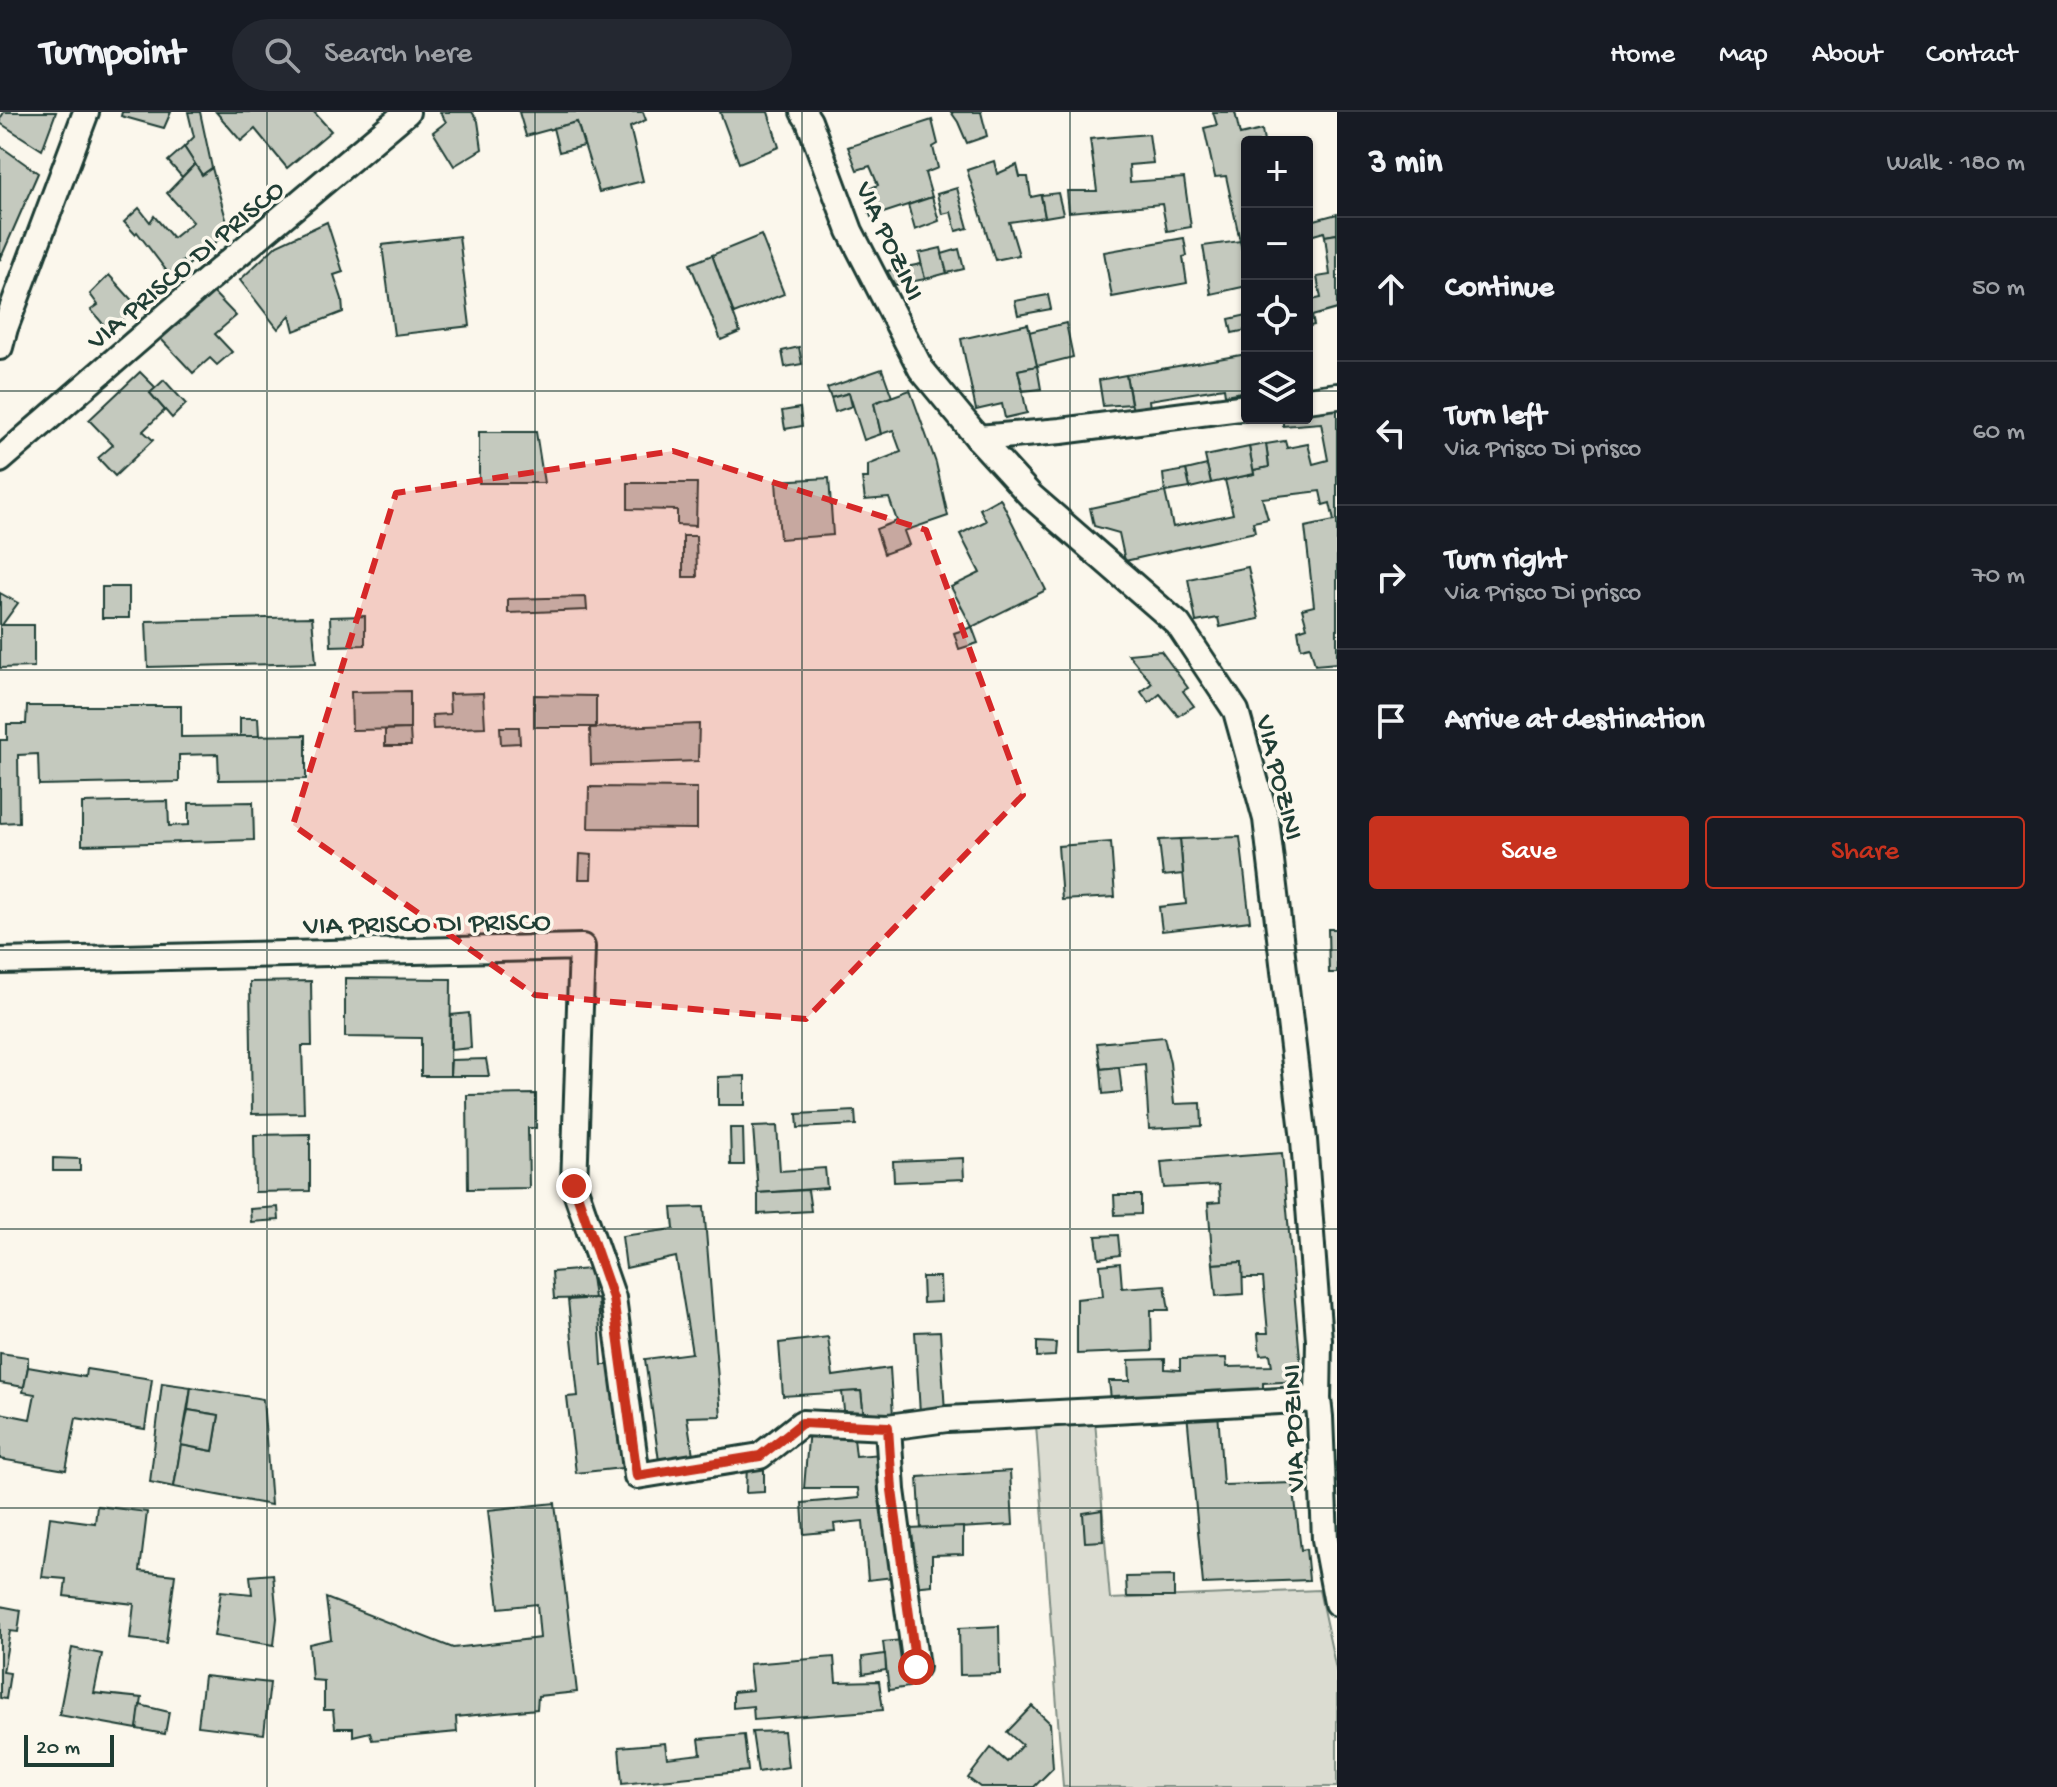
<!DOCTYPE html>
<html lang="en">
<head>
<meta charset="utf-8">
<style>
  body { margin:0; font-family:"Gochi Hand",sans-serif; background:#242831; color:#f1f3f6 }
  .controls { position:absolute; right:24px; top:24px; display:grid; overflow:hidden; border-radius:8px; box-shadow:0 2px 6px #0004 }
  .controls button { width:72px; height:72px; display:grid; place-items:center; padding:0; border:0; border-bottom:2px solid #363941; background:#171b24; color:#f1f3f6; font:40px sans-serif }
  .scale { position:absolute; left:24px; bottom:20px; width:90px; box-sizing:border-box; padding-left:8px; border:4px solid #1f3d34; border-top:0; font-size:22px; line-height:28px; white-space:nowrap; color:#1f3d34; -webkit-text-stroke:6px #fbf7ec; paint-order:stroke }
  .stop { position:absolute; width:24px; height:24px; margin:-18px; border:6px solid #c8321e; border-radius:50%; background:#fff }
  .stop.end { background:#c8321e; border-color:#fff; box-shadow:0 2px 8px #0008 }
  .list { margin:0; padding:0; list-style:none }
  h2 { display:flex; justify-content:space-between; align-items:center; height:104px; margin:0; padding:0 32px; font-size:34px }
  h2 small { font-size:26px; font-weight:400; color:#9ea1a6 }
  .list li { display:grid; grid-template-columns:52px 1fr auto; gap:24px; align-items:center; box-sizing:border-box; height:144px; padding:0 32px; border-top:2px solid #363941 }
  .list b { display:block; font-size:30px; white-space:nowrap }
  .list p { margin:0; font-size:26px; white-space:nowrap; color:#9ea1a6 }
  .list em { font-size:26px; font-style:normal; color:#9ea1a6 }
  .actions { display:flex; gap:16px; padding:24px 32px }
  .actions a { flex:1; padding:18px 0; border:2px solid #c8321e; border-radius:8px; text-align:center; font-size:28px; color:#c8321e }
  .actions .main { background:#c8321e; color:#fff }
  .icon { flex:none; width:44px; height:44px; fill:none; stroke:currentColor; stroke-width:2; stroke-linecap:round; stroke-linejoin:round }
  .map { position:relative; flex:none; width:1337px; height:1675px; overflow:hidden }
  header { display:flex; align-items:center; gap:48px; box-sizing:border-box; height:112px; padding:0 40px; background:#171b24; border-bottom:2px solid #363941 }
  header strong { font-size:38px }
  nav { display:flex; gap:44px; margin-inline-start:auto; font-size:28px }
  .search { width:560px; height:72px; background:#242831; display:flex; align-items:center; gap:20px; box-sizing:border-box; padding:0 28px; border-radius:44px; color:#9ea1a6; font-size:30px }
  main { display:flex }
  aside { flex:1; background:#171b24 }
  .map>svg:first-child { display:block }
  .green { fill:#dbdcd1; stroke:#7d8c82; stroke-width:2 }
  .building { fill:#c4c9be; stroke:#1f3d34; stroke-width:2 }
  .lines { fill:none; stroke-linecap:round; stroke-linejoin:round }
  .street-casing { stroke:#1f3d34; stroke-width:30 }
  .street { stroke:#fbf7ec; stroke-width:24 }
  .route { stroke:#c8321e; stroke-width:10 }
  .marked { fill:#d62828; fill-opacity:0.2; stroke:#d62828; stroke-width:6; stroke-dasharray:16 10; stroke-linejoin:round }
  .grid { fill:none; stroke:#1f3d34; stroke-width:2; stroke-opacity:0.55 }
  .labels { text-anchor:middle; stroke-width:7; stroke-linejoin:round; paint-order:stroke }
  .street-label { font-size:28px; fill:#1f3d34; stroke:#fbf7ec }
</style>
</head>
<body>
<header>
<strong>Turnpoint</strong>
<div class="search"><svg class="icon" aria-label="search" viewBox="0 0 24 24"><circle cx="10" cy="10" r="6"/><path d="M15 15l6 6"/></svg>Search here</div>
<nav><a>Home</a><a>Map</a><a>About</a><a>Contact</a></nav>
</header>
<main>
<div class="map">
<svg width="1337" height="1675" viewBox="0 0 1337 1675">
  <rect width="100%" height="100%" fill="#fbf7ec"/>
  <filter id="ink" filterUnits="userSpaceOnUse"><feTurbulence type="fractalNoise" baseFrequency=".0125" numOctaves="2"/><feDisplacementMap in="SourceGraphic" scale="16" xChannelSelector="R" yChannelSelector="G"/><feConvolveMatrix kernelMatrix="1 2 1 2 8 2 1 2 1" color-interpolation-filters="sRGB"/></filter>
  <g filter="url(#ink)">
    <path class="green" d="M1095 1309 1110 1487 1319 1478 1337 1562V1675H1063L1036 1313Z"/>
    <g class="building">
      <path d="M4 0H56L42 38 0 11V7Z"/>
      <path d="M122 0H171L164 16 121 4Z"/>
      <path d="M188 0H200L212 56 202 63 184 35 194 25Z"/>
      <path d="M216 0H314L331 19 287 56 255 17 241 29Z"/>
      <path d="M440 0H472L478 9 482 37 454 54 433 20 446 10Z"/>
      <path d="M519 0H643L646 8 630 15 643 69 599 80 577 10 526 24Z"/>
      <path d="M720 0H768L779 35 739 51Z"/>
      <path d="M951 0H981L987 24 967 31 958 10Z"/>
      <path d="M1213 0H1235L1240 23 1262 18 1264 30H1247V142L1243 143 1226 64 1215 65 1204 16 1217 13Z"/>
      <path d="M932 8 938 32 933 35 938 56 925 61 932 85 871 105 862 80 878 73 870 54 857 58 848 35Z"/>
      <path d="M577 10 584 34 559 40 553 16Z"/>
      <path d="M1149 22 1153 51 1129 53 1130 70 1184 66 1191 115 1167 119 1162 92 1069 100 1067 79H1097L1090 27Z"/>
      <path d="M0 34 38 61 0 148Z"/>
      <path d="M184 35 195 52 182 65 168 49Z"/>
      <path d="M994 49 997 62 1017 53 1020 65H1028L1031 85 1041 83 1045 105 1009 110 1019 143 995 148 967 58Z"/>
      <path d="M195 52 202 63 212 56 229 118 212 133 208 128 196 138 201 143 187 154 183 149 169 162 137 120 135 122 124 110 139 96 150 110 154 104 173 126 193 110 167 81Z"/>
      <path d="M957 76 968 116 956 119 951 100 942 102 937 82Z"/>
      <path d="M1058 81 1063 102 1045 105 1041 83Z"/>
      <path d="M932 85 939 109 915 118 908 93Z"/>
      <path d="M1337 102V122L1325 124 1324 120 1310 124 1307 110Z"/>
      <path d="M327 110 343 160 334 163 342 187 343 200 294 219 290 203 278 217 240 168 277 133Z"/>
      <path d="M1337 122V197L1312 204 1314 213 1307 215V189L1321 186 1317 165 1330 163 1325 124Z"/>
      <path d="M761 123 784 182 734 202 712 143Z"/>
      <path d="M459 124 470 214 394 223 382 133Z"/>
      <path d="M1184 126 1187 144 1183 145 1187 171 1112 185 1104 140Z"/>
      <path d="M1240 129 1243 143 1247 142V174L1211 182 1203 134Z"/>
      <path d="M941 136 947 161 925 167 919 141Z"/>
      <path d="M959 137 964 157 947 161 942 142Z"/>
      <path d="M712 143 740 220 721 228 690 152Z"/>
      <path d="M921 152 925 167 895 173 887 159Z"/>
      <path d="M109 163 137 194 109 219 91 198 98 193 90 182Z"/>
      <path d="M212 179 236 204 215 222 232 240 217 253 210 246 193 261 161 227Z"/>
      <path d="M1048 183 1051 197 1018 203 1015 189Z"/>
      <path d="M1247 203V218L1232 221 1229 207Z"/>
      <path d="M1066 211 1073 245 1037 254 1029 220Z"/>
      <path d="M1028 212 1037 254 1018 258 1027 301 1005 306 1002 292 976 298 961 227Z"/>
      <path d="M799 235 802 252 785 255 782 239Z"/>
      <path d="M1247 242V279L1225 283 1224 276 1149 288 1150 296 1133 300 1126 263Z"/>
      <path d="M1037 254 1041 277 1023 279 1018 258Z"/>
      <path d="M882 257 892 285 874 291 881 322 864 328 849 281 831 286 827 276Z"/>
      <path d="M140 260 156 276 150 281 165 298 143 319 153 328 115 364 98 346 113 333 89 308Z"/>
      <path d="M1126 263 1131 292 1103 294 1099 268Z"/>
      <path d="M164 268 186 292 172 306 150 281Z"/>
      <path d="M910 278 936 351 948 404 904 419 909 433 884 442 876 417 897 409 889 386 865 388 862 366H868V353L901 340 893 318 881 322 874 291Z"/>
      <path d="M849 281 852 294 835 300 831 286Z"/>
      <path d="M1337 294V551L1315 553 1310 534 1301 536 1298 518 1307 515 1302 497 1314 494 1305 415 1334 409 1330 391 1323 393 1320 379 1262 386 1268 407 1253 410 1255 420 1125 449 1119 421 1094 414 1090 396 1165 380 1173 415 1233 402 1225 368 1254 362 1253 358 1269 355 1266 332 1285 329 1287 336 1308 332 1313 352 1328 348 1321 311 1283 314V306H1307V297Z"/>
      <path d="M800 296 802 314 785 317 782 299Z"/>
      <path d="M479 320H536L544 371H479Z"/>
      <path d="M1266 332 1269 355 1253 358 1249 335Z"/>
      <path d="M1249 335 1254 362 1211 371 1205 344Z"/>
      <path d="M1207 353 1211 371 1190 376 1186 358Z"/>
      <path d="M1186 358 1190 376 1165 380 1163 362Z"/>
      <path d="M829 366 833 423 780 427 776 369Z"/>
      <path d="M628 371H697L696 414 677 413V398L628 397Z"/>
      <path d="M1000 386 1046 478 972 515 951 475 980 461 960 422 986 409 980 397Z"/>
      <path d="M683 424H696L697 465H683Z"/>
      <path d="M1248 455 1259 507 1220 515 1218 506 1196 510 1188 467Z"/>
      <rect x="102" y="475" width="27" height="31"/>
      <path d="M0 481 18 491 2 513H34V555L0 556Z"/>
      <path d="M586 485 587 498 508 501V487Z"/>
      <path d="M365 504V533L331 534 330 505Z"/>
      <path d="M312 505 316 551 148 555 146 509Z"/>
      <path d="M972 515 978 531 959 537 954 521Z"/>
      <path d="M1161 539 1188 576 1183 579 1194 594 1178 604 1160 582 1149 591 1141 580 1152 571 1128 542Z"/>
      <path d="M410 579V617L352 618 351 580Z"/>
      <path d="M483 581 485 615 433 617 432 603 450 602 449 582Z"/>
      <path d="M534 583 596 584V615H534Z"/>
      <path d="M27 594H181V625L306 623V667L219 668 218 642 179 643V670L39 673 38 642 18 643 19 710 0 711V628H7V612H26Z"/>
      <path d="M240 606H258L259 624H240Z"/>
      <path d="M699 612 698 649 591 653 590 616Z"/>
      <path d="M500 615H519L520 631 501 632Z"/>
      <path d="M410 617 411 634H385V618Z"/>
      <path d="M589 675 697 676V717L588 716Z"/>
      <path d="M168 689 169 714 189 713V691L253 690 254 728 82 733V691Z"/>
      <path d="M1240 725 1250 809 1162 819 1159 795 1186 792 1180 727Z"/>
      <path d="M1180 727 1183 762 1163 764 1159 728Z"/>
      <path d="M1111 730 1115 785 1062 788 1058 734Z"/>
      <path d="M580 742 592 743 591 767H579Z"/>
      <path d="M1328 817H1337V861H1329Z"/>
      <path d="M345 866 451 867 450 964H421V926L345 925Z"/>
      <path d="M311 869 312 934H302L304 1001 252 1002 250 870Z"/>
      <path d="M469 901 471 936 451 938V903Z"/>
      <path d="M1164 925 1170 951 1174 992 1201 991 1202 1014 1149 1017 1145 952 1101 957 1097 931Z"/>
      <path d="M486 947 489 964H450L451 948Z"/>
      <path d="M1119 955 1122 980 1103 982 1101 957Z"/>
      <path d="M745 964V993H718V965Z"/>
      <path d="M536 982V1016H528L529 1076 468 1077 467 983Z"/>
      <path d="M855 999 856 1013 798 1016 797 1002Z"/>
      <path d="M777 1014 780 1059 825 1056 827 1076 758 1081 753 1015Z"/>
      <path d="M730 1016H743L744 1053H731Z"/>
      <path d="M310 1022V1079L255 1080 254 1023Z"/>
      <path d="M1282 1041 1302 1269 1263 1271V1280L1111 1287 1109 1269H1130L1129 1248 1165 1247V1257L1180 1258V1247L1226 1246 1227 1255 1272 1254 1270 1242 1260 1243 1258 1221H1268L1263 1166H1242V1150L1213 1152 1208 1091 1220 1090 1219 1073 1164 1076 1161 1050Z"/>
      <path d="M53 1046 80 1047V1059H53Z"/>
      <path d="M963 1046 964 1067 894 1070 893 1049Z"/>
      <path d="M808 1078 811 1099 758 1102V1081Z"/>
      <path d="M1114 1083H1141V1102L1115 1103Z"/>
      <path d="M278 1095 279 1108 251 1110 250 1097Z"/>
      <path d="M704 1095 721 1304 687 1305 693 1343 659 1349 645 1247 692 1241 676 1145 626 1156 622 1124 674 1117 672 1096Z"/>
      <path d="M1118 1123 1120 1143 1099 1146 1096 1124Z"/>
      <path d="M1242 1150 1243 1182 1216 1184 1213 1152Z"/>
      <path d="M1120 1151 1122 1176 1165 1173 1169 1198H1151L1152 1239 1077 1242V1187L1103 1184 1100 1153Z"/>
      <path d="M590 1157 594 1186 554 1187 552 1160Z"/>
      <path d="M922 1165H940L941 1190 923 1191Z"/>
      <path d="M598 1186 602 1253H613L622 1356 576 1361 567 1285 578 1284 568 1188Z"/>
      <path d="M940 1219 945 1300 920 1301 915 1220Z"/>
      <path d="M828 1225 833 1264 890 1256 893 1304 864 1306 861 1279 783 1284 779 1231Z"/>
      <path d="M1037 1230 1056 1231 1055 1244 1037 1245Z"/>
      <path d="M0 1241 28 1245V1255L24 1275 0 1271Z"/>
      <path d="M28 1255 85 1265 86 1257 152 1267 145 1317 76 1306 66 1358 0 1347V1301L30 1307 35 1282 23 1280Z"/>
      <path d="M162 1271 191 1275 174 1375 150 1370Z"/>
      <path d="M191 1275 263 1287 271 1393 174 1375 181 1333 213 1339 219 1303 188 1298Z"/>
      <path d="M861 1279 864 1306 845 1307 842 1280Z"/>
      <path d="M188 1298 219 1303 213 1339 181 1333Z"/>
      <path d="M1218 1299 1223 1373 1293 1371 1301 1438 1306 1437 1309 1468 1203 1472 1187 1301Z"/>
      <path d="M809 1316 832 1324 854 1326 856 1344 883 1342 893 1465 868 1468 863 1409 834 1412 835 1419 804 1422 802 1391 859 1386 858 1376H804Z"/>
      <path d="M764 1349V1380L746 1381 747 1351Z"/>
      <path d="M1010 1359 1013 1413 921 1418 918 1365Z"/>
      <path d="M555 1391 577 1580 538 1584 537 1597 456 1605 457 1620 372 1628 370 1620 353 1624V1616H335L333 1598H324V1569L312 1568 309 1532 331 1527 326 1486 453 1536 540 1526 537 1492 499 1496 488 1398Z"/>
      <path d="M97 1394 147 1400 140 1459 175 1463 166 1531 130 1527 134 1492 64 1484 66 1467 42 1465 50 1405 95 1411Z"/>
      <path d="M1102 1398 1103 1429 1085 1430 1083 1401Z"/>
      <path d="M963 1415V1442L932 1443V1473L913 1475 908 1417Z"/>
      <path d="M273 1462 277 1506 274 1533 214 1524 221 1479 252 1482 250 1464Z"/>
      <path d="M1174 1464V1485H1127L1126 1465Z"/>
      <path d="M0 1494 21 1498 18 1520 10 1519 3 1560 10 1561 6 1587 0 1586Z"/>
      <path d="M999 1514 1000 1562 960 1563 959 1516Z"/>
      <path d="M902 1528 909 1575 889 1578 883 1530Z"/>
      <path d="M72 1536 102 1542 94 1581 142 1586 137 1617 59 1603Z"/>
      <path d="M885 1542 886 1558 863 1562 862 1545Z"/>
      <path d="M834 1545 836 1570 879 1569 883 1598 754 1608 753 1594 733 1596V1580L752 1578 749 1552Z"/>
      <path d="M204 1564 270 1571 264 1622 198 1614Z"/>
      <path d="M140 1593 169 1600 165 1622 137 1617Z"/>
      <path d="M1032 1594 1050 1611 1053 1656 1034 1675H980L968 1666 991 1636 1007 1650 1022 1633 1007 1620Z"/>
      <path d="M784 1619 788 1655 758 1660 752 1620Z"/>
      <path d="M744 1623 748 1659 622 1672 619 1635 665 1631 667 1646 701 1642 699 1627Z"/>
    </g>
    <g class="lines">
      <defs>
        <g id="street">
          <path d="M803 0 809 9 850 119 921 257 978 326 1031 384 1178 512 1236 599 1266 707 1304 1028 1319 1228 1318 1287 1320 1305 1325 1427 1337 1491"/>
          <path d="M0 235 5 216 86 0"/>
          <path d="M1307 288 1337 284"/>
          <path d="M978 326 1061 319 1247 295"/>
          <path d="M0 348 204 171 407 0"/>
          <path d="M0 849 582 835 574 1074 613 1186 637 1364 760 1344 802 1311 888 1315"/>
          <path d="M916 1555 892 1378 888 1315 947 1307 1318 1287"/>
        </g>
      </defs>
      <use href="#street" class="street-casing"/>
      <use href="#street" class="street"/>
    </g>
  </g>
  <g class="lines" filter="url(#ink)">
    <path class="route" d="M574 1074 613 1186 637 1364 760 1344 802 1311 888 1315 892 1378 916 1555"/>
  </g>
  <path class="marked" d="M673 339 926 418 1023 683 806 907 535 883 293 713 396 381Z"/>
  <path class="grid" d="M267 0V1675M535 0V1675M802 0V1675M1070 0V1675M0 279H1247M1307 279H1337M0 558H1337M0 838H1337M0 1117H1337M0 1396H1337"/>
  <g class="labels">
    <g class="street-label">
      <text transform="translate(892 128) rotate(65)" y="10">VIA POZINI</text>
      <text transform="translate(184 151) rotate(-40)" y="10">VIA PRISCO DI PRISCO</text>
      <text transform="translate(1282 665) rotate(76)" y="10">VIA POZINI</text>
      <text transform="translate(427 809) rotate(-1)" y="10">VIA PRISCO DI PRISCO</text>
      <text transform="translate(1291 1316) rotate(-92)" y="10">VIA POZINI</text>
    </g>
  </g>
</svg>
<div class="controls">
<button>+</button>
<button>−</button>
<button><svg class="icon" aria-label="locate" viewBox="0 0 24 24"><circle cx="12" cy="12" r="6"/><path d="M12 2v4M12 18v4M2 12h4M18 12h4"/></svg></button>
<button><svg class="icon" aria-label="layers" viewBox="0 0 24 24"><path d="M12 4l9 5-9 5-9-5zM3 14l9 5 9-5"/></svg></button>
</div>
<div class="scale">20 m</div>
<div class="stop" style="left:916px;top:1555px"></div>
<div class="stop end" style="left:574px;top:1074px"></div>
</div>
<aside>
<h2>3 min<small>Walk · 180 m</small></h2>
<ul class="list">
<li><svg class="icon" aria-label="ahead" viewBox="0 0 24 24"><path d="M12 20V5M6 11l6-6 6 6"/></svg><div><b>Continue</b></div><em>50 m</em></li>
<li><svg class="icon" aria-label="left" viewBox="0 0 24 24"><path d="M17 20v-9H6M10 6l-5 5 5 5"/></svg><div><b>Turn left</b><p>Via Prisco Di prisco</p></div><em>60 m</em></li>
<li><svg class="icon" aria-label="right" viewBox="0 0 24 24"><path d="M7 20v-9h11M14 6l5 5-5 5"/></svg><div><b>Turn right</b><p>Via Prisco Di prisco</p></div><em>70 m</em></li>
<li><svg class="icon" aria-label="arrive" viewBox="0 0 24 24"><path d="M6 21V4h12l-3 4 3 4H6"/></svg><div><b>Arrive at destination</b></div></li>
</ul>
<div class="actions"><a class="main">Save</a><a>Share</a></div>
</aside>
</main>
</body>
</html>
